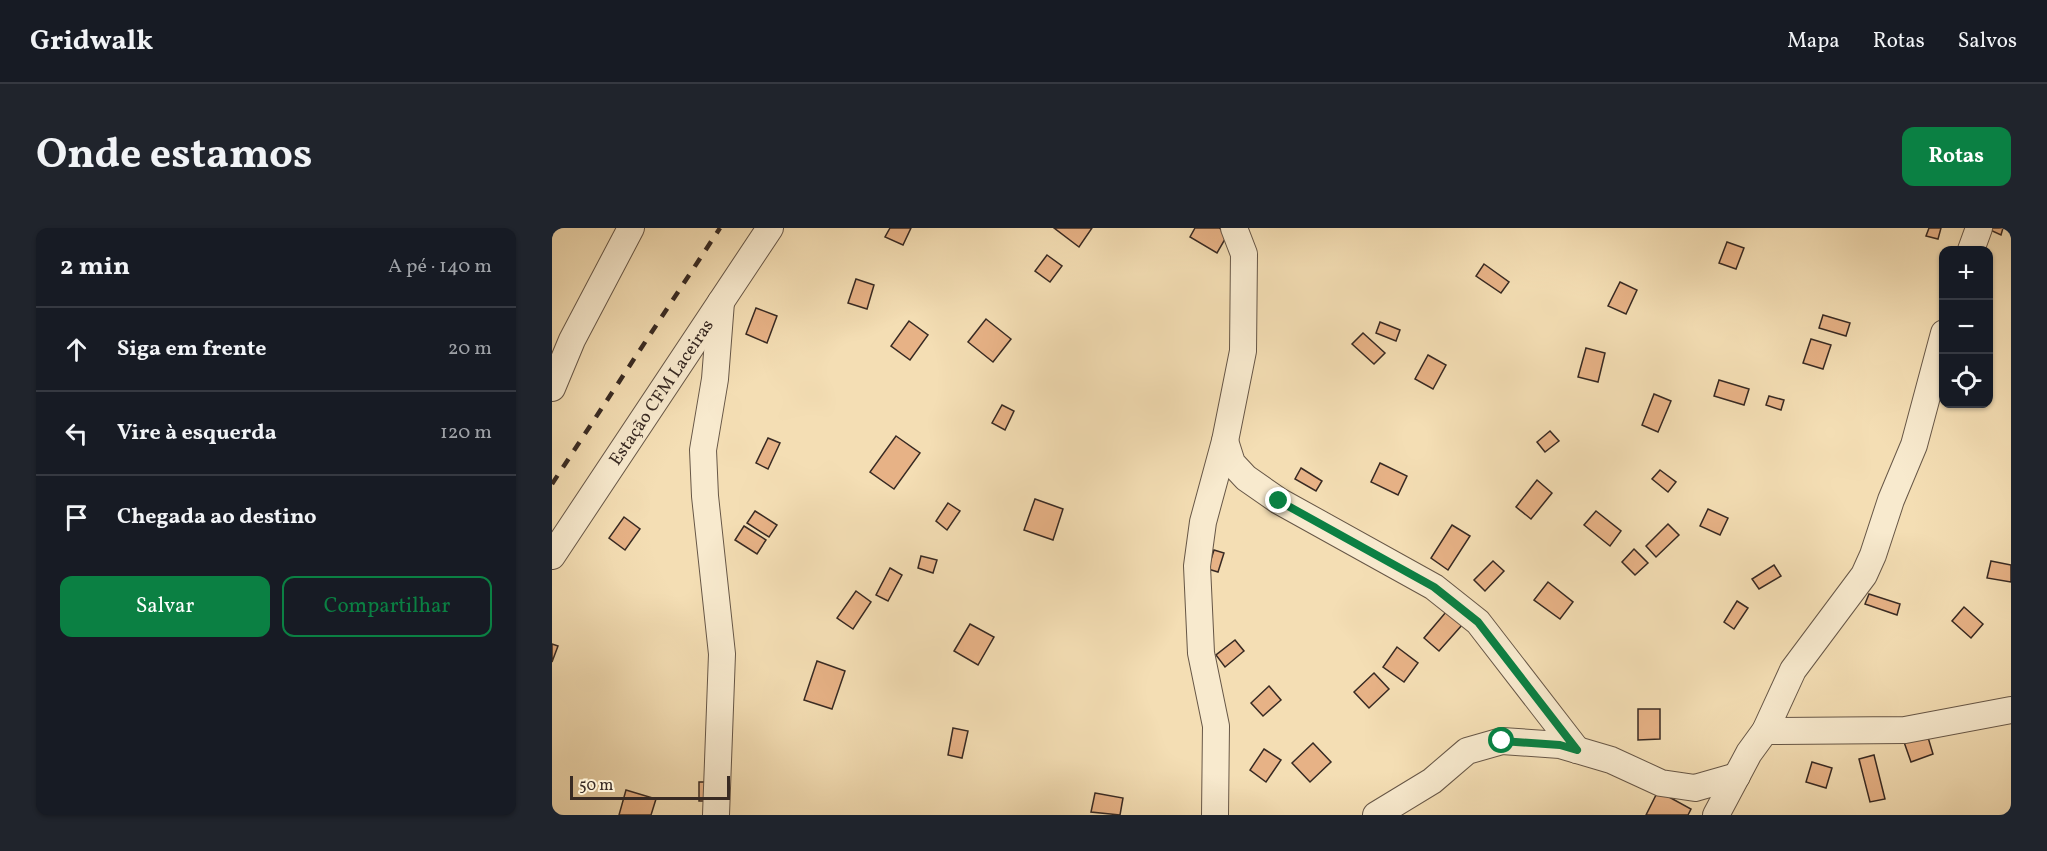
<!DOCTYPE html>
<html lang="pt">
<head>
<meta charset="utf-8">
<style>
  body { margin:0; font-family:Vollkorn,serif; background:#20242c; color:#f1f3f6 }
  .controls { position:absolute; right:18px; top:18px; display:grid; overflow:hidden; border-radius:12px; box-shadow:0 2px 4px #0004 }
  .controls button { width:54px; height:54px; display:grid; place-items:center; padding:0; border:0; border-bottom:2px solid #363941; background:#171b24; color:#f1f3f6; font:30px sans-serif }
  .scale { position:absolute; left:18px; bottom:15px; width:160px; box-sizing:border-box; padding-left:6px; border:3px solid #382a23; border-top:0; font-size:16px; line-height:21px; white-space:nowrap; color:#382a23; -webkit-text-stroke:4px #f8eace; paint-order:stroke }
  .stop { position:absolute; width:18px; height:18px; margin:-14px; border:4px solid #0b8043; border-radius:50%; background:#fff }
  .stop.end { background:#0b8043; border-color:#fff; box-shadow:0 2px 6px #0008 }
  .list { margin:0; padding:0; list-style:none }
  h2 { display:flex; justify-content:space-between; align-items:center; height:78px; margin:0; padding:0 24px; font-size:26px }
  h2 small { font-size:20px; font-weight:400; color:#9ea1a6 }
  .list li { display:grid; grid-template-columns:39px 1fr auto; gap:18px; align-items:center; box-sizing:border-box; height:84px; padding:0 24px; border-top:2px solid #363941 }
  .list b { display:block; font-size:22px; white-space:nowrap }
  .list em { font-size:20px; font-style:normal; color:#9ea1a6 }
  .actions { display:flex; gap:12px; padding:18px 24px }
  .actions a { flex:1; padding:14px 0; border:2px solid #0b8043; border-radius:12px; text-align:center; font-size:21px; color:#0b8043 }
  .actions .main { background:#0b8043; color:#fff }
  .icon { flex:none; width:33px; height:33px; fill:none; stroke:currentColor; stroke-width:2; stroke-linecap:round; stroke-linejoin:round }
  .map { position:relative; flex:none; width:1459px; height:587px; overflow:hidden; border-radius:12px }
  header { display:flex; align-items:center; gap:36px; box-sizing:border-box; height:84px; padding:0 30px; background:#171b24; border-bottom:2px solid #363941 }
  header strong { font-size:28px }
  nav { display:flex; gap:33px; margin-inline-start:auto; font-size:21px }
  .intro { display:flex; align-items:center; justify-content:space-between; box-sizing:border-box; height:144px; padding:0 36px }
  h1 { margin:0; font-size:42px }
  .button { padding:15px 27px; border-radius:12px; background:#0b8043; color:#fff; font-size:21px; font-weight:700 }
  main { display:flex; gap:36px; padding:0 36px }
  aside { flex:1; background:#171b24; border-radius:12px; box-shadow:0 2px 4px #0004 }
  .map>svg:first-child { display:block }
  .building { fill:#e7b286; stroke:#382a23; stroke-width:1.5 }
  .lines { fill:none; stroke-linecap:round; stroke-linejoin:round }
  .street-casing { stroke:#675747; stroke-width:28 }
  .street { stroke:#f8eace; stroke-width:26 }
  .rail { stroke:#382a23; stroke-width:4.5; stroke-dasharray:10 10; stroke-linecap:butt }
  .route { stroke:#0b8043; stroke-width:8 }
  .labels { text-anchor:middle; stroke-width:4.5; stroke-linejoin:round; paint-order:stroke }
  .street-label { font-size:18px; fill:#382a23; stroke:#f8eace }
</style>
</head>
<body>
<header>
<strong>Gridwalk</strong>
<nav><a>Mapa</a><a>Rotas</a><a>Salvos</a></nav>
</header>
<div class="intro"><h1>Onde estamos</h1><a class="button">Rotas</a></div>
<main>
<aside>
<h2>2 min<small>A pé · 140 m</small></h2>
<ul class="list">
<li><svg class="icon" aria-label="ahead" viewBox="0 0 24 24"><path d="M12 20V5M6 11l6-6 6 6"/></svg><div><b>Siga em frente</b></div><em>20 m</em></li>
<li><svg class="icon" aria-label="left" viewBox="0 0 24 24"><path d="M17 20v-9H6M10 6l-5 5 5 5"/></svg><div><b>Vire à esquerda</b></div><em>120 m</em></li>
<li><svg class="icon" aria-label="arrive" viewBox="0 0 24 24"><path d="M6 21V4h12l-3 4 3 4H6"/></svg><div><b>Chegada ao destino</b></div></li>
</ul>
<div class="actions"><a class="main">Salvar</a><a>Compartilhar</a></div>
</aside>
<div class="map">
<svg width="1459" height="587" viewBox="0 0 1459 587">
  <rect width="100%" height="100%" fill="#f4deb4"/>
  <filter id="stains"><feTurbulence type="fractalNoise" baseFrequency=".00333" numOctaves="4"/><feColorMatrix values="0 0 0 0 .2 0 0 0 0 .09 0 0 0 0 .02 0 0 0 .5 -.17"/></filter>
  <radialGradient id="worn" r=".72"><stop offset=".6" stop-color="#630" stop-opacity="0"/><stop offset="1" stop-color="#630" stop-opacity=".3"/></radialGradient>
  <g class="building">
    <path d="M338 0H359L351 17 333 9Z"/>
    <path d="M502 0H540L527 19Z"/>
    <path d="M643 0H667L676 6 665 25 638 9Z"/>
    <path d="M1377 0H1389L1386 11 1374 8Z"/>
    <path d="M1434 0H1451L1449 7Z"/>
    <path d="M1175 14 1192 20 1184 41 1167 35Z"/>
    <path d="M495 27 510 38 498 54 483 43Z"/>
    <path d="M932 36 957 54 949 65 924 48Z"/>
    <path d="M304 51 322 57 315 81 296 75Z"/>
    <path d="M1068 54 1085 62 1074 86 1056 78Z"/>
    <path d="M204 80 225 88 215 115 194 106Z"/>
    <path d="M1271 87 1298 95 1294 108 1267 100Z"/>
    <path d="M434 91 459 111 441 134 416 114Z"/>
    <path d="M357 93 376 107 358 132 339 118Z"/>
    <path d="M828 94 848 102 844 113 824 105Z"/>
    <path d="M811 105 833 125 822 136 800 116Z"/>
    <path d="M1259 111 1279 117 1271 141 1251 135Z"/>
    <path d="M1034 120 1053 125 1046 154 1026 149Z"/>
    <path d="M876 127 894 137 881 161 863 151Z"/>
    <path d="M1167 152 1197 161 1192 177 1162 168Z"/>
    <path d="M1102 166 1119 173 1106 204 1090 197Z"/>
    <path d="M1217 168 1232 172 1229 182 1214 177Z"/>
    <path d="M450 177 462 183 453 202 440 195Z"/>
    <path d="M998 203 1007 213 993 224 985 214Z"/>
    <path d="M344 208 368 225 342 261 318 244Z"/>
    <path d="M216 210 228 215 216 241 204 235Z"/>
    <path d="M828 235 855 248 846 267 819 254Z"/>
    <path d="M749 240 770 253 764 263 743 251Z"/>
    <path d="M1108 242 1124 254 1116 264 1100 251Z"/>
    <path d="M985 252 1000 265 979 291 964 279Z"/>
    <path d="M483 271 511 281 501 312 472 302Z"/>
    <path d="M396 275 408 283 395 302 384 293Z"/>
    <path d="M1156 281 1176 290 1168 307 1148 298Z"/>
    <path d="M203 283 225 297 217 309 195 295Z"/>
    <path d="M1044 283 1069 303 1058 318 1032 297Z"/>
    <path d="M72 289 88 301 73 322 57 310Z"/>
    <path d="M1116 296 1127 307 1104 329 1094 318Z"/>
    <path d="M900 297 918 308 896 342 879 330Z"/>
    <path d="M192 298 214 312 205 326 183 312Z"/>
    <path d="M1082 321 1096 335 1083 347 1070 334Z"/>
    <path d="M662 322 672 325 666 344 656 341Z"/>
    <path d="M369 328 385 332 381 345 366 340Z"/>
    <path d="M941 333 952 343 933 363 922 352Z"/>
    <path d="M1439 333 1459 337V354L1435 350Z"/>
    <path d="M1222 337 1229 348 1207 361 1200 351Z"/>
    <path d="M338 340 350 347 336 373 324 367Z"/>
    <path d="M996 354 1021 374 1008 391 982 372Z"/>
    <path d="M304 363 319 374 301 401 285 390Z"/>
    <path d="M1317 366 1348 376 1345 387 1313 376Z"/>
    <path d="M1185 373 1196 380 1182 401 1172 394Z"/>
    <path d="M1412 379 1431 396 1419 410 1400 393Z"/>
    <path d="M894 384 910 397 887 423 872 410Z"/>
    <path d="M418 396 442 409 426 437 402 423Z"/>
    <path d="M683 412 692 423 673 439 664 427Z"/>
    <path d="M0 416 6 418 0 434Z"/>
    <path d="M845 419 866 435 852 454 831 439Z"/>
    <path d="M265 433 293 443 280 481 252 472Z"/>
    <path d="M822 445 837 461 817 480 802 464Z"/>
    <path d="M717 458 729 472 711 488 699 475Z"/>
    <path d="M1086 481H1108V511L1086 512Z"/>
    <path d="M401 500 416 503 410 530 396 527Z"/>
    <path d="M1375 506 1381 526 1359 534 1352 514Z"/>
    <path d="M761 515 779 534 758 554 740 535Z"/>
    <path d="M712 521 729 532 714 554 698 542Z"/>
    <path d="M1322 527 1333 571 1318 574 1307 531Z"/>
    <path d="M1260 534 1280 540 1274 560 1254 554Z"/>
    <path d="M147 554H159L158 573H147Z"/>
    <path d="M74 562 104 571 99 587H67Z"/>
    <path d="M1106 563 1139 581 1136 587H1094Z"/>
    <path d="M543 565 571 570 568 587 539 584Z"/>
  </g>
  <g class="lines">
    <defs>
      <g id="street">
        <path d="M1419 22 1427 0"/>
        <path d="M0 160 20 112 79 0"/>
        <path d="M673 213 680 235 694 250 727 273 882 359 926 394 1025 522"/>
        <path d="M0 328 218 0"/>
        <path d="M1213 503 1353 502 1459 482"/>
        <path d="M164 587 170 426 153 268 151 222 163 151 169 74"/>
        <path d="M663 587 664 498 649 425 645 338 651 294 673 213 691 123 692 26 682 0"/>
        <path d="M824 587 880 553 915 523 950 513 1008 517 1059 532 1109 555 1143 560 1185 548"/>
        <path d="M1164 587 1197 525 1213 503 1241 442 1312 347 1321 327 1339 272 1362 217 1392 105"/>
      </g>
    </defs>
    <use href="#street" class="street-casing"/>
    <use href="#street" class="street"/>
    <path class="rail" d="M0 256 168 0"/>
  </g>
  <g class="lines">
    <path class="route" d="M727 273 882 359 926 394 1025 522 1008 517 950 513"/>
  </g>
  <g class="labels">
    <g class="street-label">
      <text transform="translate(109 164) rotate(-56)" y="6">Estação CFM Laceiras</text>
    </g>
  </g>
  <rect width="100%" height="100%" filter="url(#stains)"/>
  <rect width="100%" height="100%" fill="url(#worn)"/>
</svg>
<div class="controls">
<button>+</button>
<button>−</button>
<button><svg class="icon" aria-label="locate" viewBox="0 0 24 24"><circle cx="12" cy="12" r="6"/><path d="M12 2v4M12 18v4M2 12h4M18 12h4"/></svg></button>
</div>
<div class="scale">50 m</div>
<div class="stop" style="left:950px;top:513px"></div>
<div class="stop end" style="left:727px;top:273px"></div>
</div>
</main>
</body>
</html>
